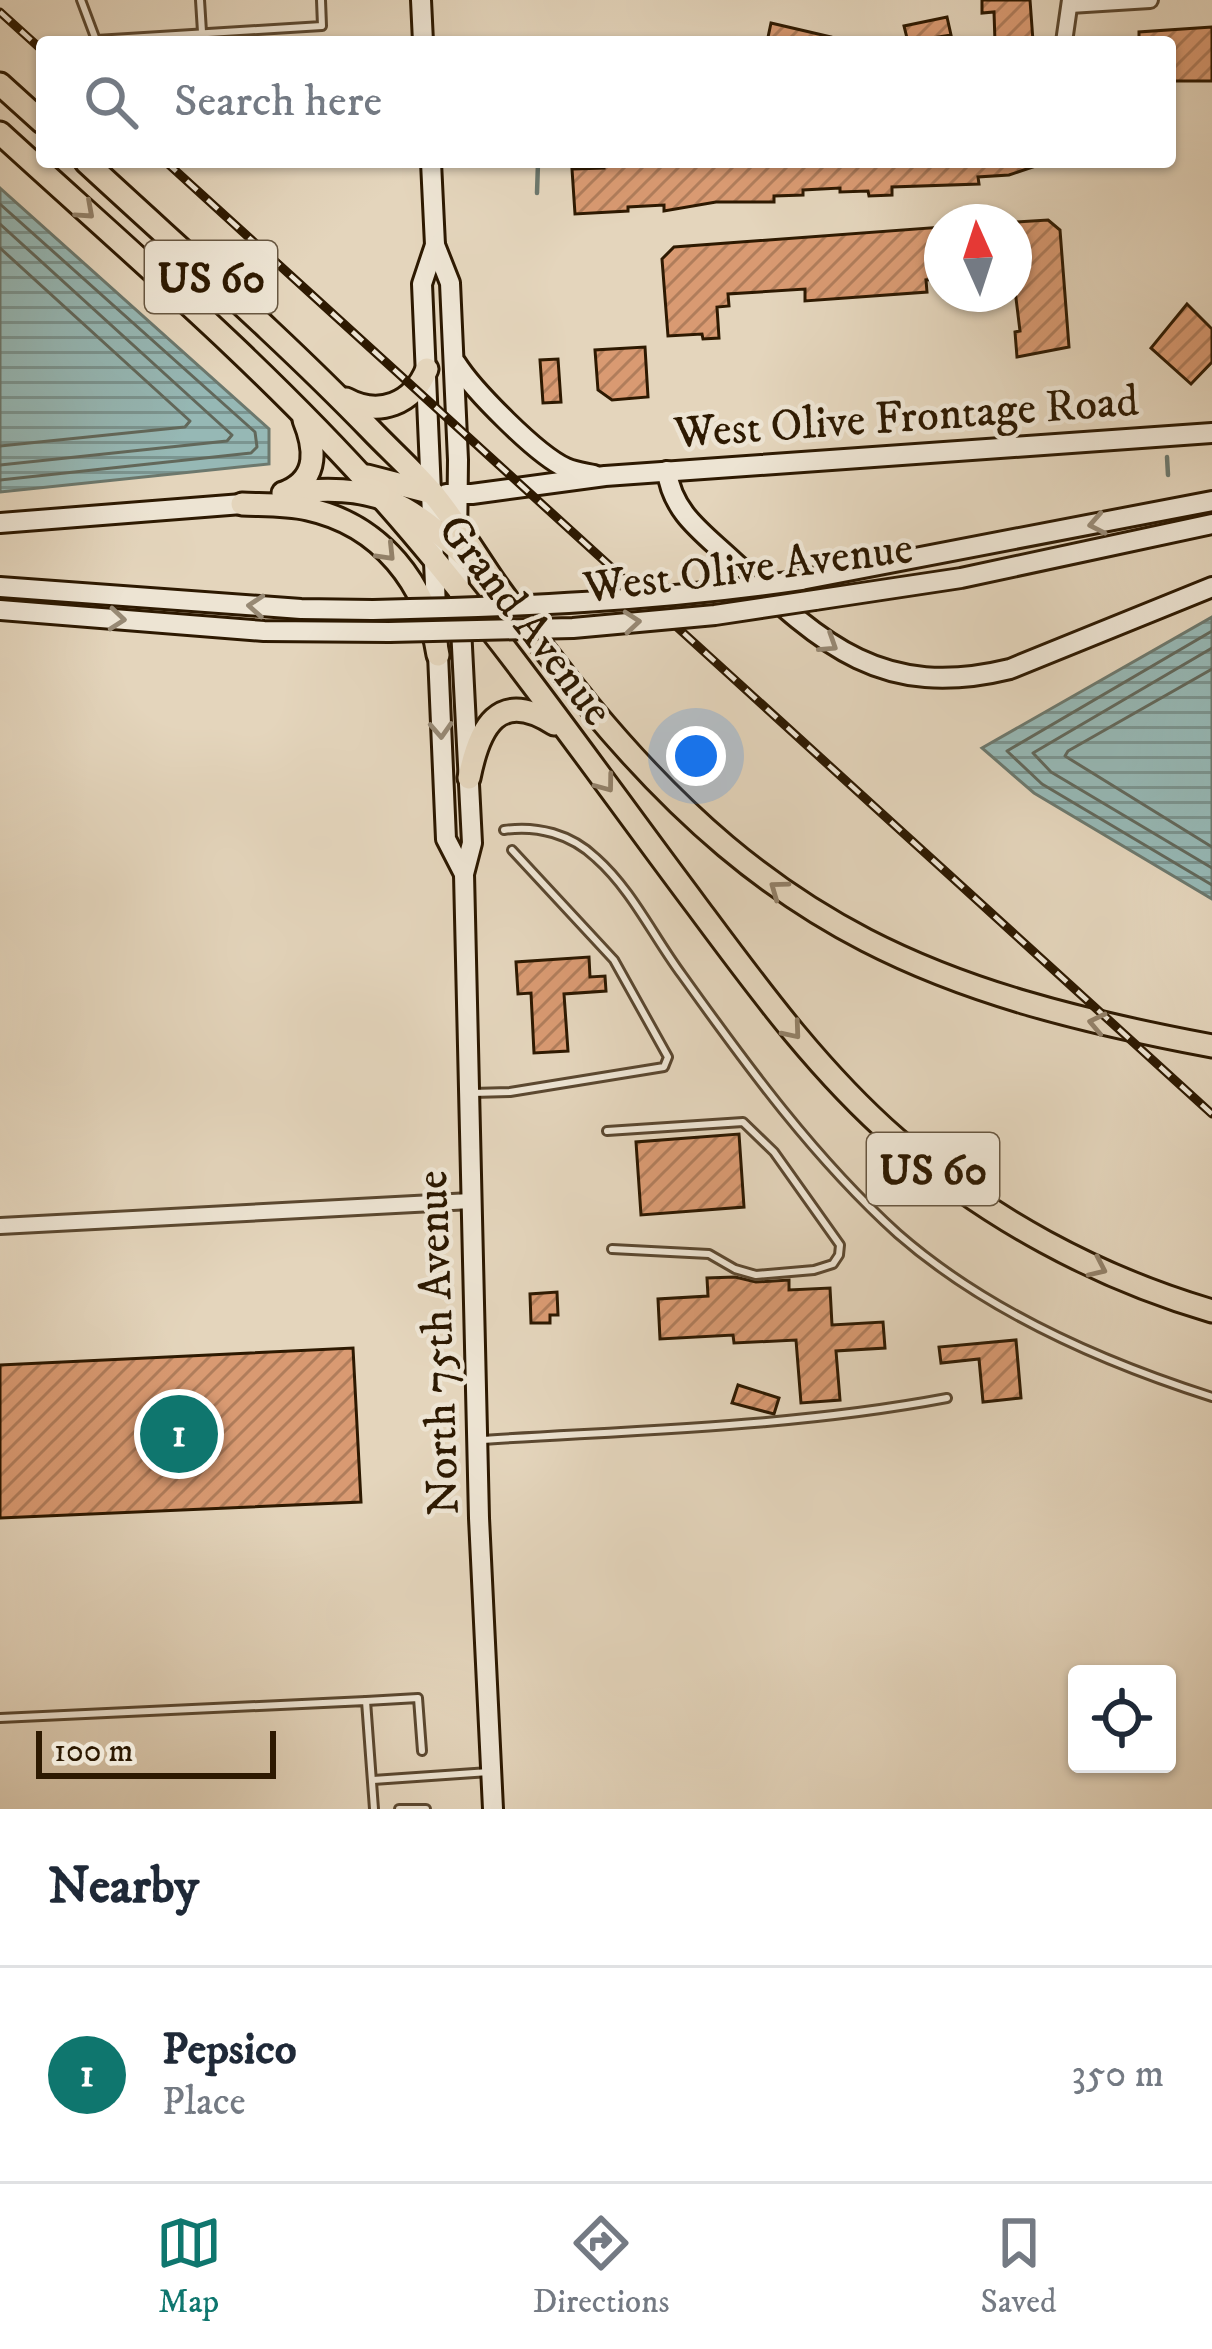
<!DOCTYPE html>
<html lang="en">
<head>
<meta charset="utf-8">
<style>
  body { margin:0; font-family:"IM FELL DW Pica",serif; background:#f2f2f3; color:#1f2937 }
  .controls { position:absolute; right:36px; bottom:36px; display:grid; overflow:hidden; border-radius:12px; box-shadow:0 3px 9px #0004 }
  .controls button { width:108px; height:108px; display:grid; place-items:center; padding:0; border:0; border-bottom:3px solid #e0e1e3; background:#fff; color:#1f2937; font:60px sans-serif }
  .compass { position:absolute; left:924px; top:204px; width:108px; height:108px; border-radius:50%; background:#fff; box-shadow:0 3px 9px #0004; rotate:357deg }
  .scale { position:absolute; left:36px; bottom:30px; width:240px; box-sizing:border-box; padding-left:12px; border:6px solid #2d1901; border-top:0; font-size:33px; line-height:42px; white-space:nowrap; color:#2d1901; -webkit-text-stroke:9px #ede4d3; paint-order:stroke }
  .you { position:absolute; left:696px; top:756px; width:42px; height:42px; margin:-30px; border:9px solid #fff; border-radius:50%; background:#1a73e8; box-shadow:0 0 0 18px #1a73e833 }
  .badge { display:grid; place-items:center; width:78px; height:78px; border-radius:50%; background:#0f766e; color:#fff; font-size:39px; font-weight:700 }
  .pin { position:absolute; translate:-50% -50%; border:6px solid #fff; box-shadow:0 3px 12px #0006 }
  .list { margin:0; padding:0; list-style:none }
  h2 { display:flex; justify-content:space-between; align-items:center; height:156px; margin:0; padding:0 48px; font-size:51px }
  h2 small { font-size:39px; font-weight:400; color:#747a83 }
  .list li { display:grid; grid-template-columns:78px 1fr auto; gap:36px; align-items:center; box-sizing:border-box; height:216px; padding:0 48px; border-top:3px solid #e0e1e3 }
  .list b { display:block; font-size:45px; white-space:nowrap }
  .list p { margin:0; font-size:39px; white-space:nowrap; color:#747a83 }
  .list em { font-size:39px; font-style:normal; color:#747a83 }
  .icon { flex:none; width:66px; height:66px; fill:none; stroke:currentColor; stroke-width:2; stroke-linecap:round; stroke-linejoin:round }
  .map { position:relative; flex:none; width:1212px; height:1809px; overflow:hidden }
  .search { position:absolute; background:#fff; box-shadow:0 3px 9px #0004; left:36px; right:36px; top:36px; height:132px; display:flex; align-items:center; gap:30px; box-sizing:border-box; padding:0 42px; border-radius:12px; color:#747a83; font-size:45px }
  .sheet { height:372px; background:#fff }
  nav { display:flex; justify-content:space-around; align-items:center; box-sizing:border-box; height:168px; border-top:3px solid #e0e1e3; background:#fff; font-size:33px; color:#747a83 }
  nav a { display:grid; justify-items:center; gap:6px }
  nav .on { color:#0f766e }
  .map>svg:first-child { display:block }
  .water { fill:url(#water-rules); stroke:#6c786d; stroke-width:3 }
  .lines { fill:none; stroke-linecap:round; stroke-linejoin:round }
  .shore { stroke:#62685b; stroke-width:3 }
  .stream { stroke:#6c786d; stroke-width:4.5 }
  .building { fill:url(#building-hatch); stroke:#2d1901; stroke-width:3 }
  .service-casing { stroke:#5b4830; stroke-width:12 }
  .minor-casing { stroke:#5b4830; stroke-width:20 }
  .secondary-casing { stroke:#2d1901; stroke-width:24 }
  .trunk-casing { stroke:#2d1901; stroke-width:27 }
  .service { stroke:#ede4d3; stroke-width:6 }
  .minor { stroke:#ede4d3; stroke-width:14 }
  .secondary { stroke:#ede4d3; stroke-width:18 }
  .trunk { stroke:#e4d5bc; stroke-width:21 }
  .rail-casing { stroke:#2d1901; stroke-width:9 }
  .rail { stroke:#ede4d3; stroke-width:4.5; stroke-dasharray:14; stroke-linecap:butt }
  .secondary-bridge-casing { stroke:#2d1901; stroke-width:24; stroke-linecap:butt }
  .secondary-bridge { stroke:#ede4d3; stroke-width:18 }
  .oneway { stroke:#928068 }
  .oneway2 { stroke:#978974 }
  .labels { text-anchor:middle; stroke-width:9; stroke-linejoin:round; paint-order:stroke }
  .shield { fill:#ede4d3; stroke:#675640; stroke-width:3 }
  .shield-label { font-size:42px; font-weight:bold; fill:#2d1901 }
  .street-label { font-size:45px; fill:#2d1901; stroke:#ede4d3 }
</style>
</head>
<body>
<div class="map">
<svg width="1212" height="1809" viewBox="0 0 1212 1809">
  <defs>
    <pattern id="water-rules" width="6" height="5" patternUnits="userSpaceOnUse" patternTransform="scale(3)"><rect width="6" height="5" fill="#96b8b5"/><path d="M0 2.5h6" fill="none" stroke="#7b9591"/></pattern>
    <pattern id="building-hatch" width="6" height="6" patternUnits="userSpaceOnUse" patternTransform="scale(3)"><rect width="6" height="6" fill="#d99a72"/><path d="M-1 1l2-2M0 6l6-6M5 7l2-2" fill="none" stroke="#b07d5b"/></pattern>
  </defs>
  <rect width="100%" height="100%" fill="#e4d5bc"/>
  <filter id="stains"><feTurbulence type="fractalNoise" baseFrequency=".00167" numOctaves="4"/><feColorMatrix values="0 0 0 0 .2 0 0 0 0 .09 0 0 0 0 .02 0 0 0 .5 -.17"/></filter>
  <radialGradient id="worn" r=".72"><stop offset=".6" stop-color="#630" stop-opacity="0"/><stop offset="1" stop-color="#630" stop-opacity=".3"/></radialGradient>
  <g class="water">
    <path d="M0 188 269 429V464L0 492Z"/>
    <path d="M1212 617V899L1034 793 982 748Z"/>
  </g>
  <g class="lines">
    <g class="shore">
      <path d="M0 204 255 432 257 447 251 453 0 480"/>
      <path d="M0 224 232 435 227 441 0 465"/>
      <path d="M0 248 190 421 185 427 0 446"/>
      <path d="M1212 631 1007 751 1042 784 1212 885"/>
      <path d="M1212 648 1033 753 1051 772 1212 868"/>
      <path d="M1212 669 1068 751 1065 756 1212 847"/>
    </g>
    <g class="stream">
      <path d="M537 193 538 163"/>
      <path d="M1167 457 1168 475"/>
    </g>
  </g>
  <g class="building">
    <path d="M982 0H1030L1033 41 995 42 994 12 982 13Z"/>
    <path d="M947 17 951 35 908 42 904 26Z"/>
    <path d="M771 23 831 37V42H767Z"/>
    <path d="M1212 27V81H1170V42H1139V32Z"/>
    <path d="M604 162H1042V164L1009 175 978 177 979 184 892 187V195L869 196 868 191 840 192V188L803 190V195L774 196V202H716L664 211V205L628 207V211L575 214 572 169 604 168Z"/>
    <path d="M1048 220 1060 230 1069 347 1017 357 1015 332 1020 331 1014 282V222Z"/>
    <path d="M942 227V279L926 280 927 292 805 301V289L728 294 729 306 717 307 719 338 703 339 702 334 668 336 662 259 674 247Z"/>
    <path d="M1187 304 1212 329V362L1191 384 1151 348Z"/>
    <path d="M645 347 648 397 612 400 598 390 595 350Z"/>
    <path d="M558 359 561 402 543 403 540 360Z"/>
    <path d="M589 957 590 977 605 976 606 991 564 994 568 1051 534 1053 531 993 518 994 516 962Z"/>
    <path d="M739 1134 744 1207 641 1215 636 1142Z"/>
    <path d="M735 1277 756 1282 789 1280V1290L830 1288 832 1325 883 1322 885 1348 836 1351 840 1400 801 1403 796 1340 734 1343 733 1335 660 1339 658 1299 708 1296 707 1278Z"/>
    <path d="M557 1292 558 1315H550V1323H531L530 1294Z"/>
    <path d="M1016 1340 1021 1398 983 1402 979 1359 941 1363 939 1347Z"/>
    <path d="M353 1348 361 1502 0 1518V1365Z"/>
    <path d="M738 1385 779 1398 774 1414 732 1403Z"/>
  </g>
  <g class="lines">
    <defs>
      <g id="service">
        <path d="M81 0 96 40 322 26 321 0"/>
        <path d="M200 0 202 32"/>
        <path d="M504 830C537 825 571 834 596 858 632 890 653 936 682 975 747 1066 815 1159 898 1234 986 1311 1102 1362 1212 1397"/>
        <path d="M472 1093 510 1092 664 1067 668 1057 614 960 512 850"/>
        <path d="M607 1131 743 1122 774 1152 840 1245 839 1255 833 1264 814 1270 756 1275 735 1269 709 1254 612 1249"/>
        <path d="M480 1440C636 1430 793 1427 947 1398"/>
        <path d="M366 1701 418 1698 422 1751"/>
        <path d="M0 1718 366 1701 374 1809"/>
        <path d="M373 1780 489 1772"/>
        <path d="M399 1809H426"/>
      </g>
      <g id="minor">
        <path d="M1070 5 1150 0"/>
        <path d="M1064 42 1070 0"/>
        <path d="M0 1226 471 1201"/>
      </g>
      <g id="secondary">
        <path d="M421 0 423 42"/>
        <path d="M431 162 435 245 450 283 458 460 457 549 472 843 464 874 479 1518 493 1809"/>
        <path d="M435 245 422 284 446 839 464 874"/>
        <path d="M456 363C473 390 537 455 566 468 575 472 585 473 594 475"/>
        <path d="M667 471C672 512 702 532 731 559 820 642 879 701 1010 669L1212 587"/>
        <path d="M446 494H472L605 476 1212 433"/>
        <path d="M0 523 242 504"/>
        <path d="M801 580 1212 501"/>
        <path d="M0 587 301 609 373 610"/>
        <path d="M815 600 961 578 1212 524"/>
        <path d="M0 610 264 631 389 632"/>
      </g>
      <g id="trunk">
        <path d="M0 84 42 122"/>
        <path d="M0 133C129 251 263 365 380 496 494 624 593 768 696 905 757 987 818 1071 896 1139 988 1218 1096 1277 1212 1311"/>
        <path d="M86 162C181 250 280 336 371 430 391 451 415 472 434 495 457 523 476 555 496 584 526 626 558 668 590 707 774 929 935 994 1212 1046"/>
        <path d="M346 399C379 417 413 404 427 369"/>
        <path d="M367 476 433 493"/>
        <path d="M288 491C319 477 315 447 304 420"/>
        <path d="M283 493C377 483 404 499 472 563"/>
        <path d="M242 504C263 505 286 504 308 509 381 525 427 584 438 655"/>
        <path d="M469 778C479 728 498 688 554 724"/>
      </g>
    </defs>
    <use href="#service" class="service-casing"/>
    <use href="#minor" class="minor-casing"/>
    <use href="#secondary" class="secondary-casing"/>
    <use href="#trunk" class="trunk-casing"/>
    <use href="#service" class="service"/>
    <use href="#minor" class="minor"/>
    <use href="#secondary" class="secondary"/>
    <use href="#trunk" class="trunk"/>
    <defs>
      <g id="rail">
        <path d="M0 12 42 50"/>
        <path d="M166 162 1212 1114"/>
      </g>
    </defs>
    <use href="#rail" class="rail-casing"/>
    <use href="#rail" class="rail"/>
    <defs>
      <g id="secondary-bridge">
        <path d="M373 610C517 607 658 601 801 580"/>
        <path d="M389 632 573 628 715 615 815 600"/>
      </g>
    </defs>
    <use href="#secondary-bridge" class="secondary-bridge-casing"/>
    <use href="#secondary-bridge" class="secondary-bridge"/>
  </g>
  <defs><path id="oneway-chevron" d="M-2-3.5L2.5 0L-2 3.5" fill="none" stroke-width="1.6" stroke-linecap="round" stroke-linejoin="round" transform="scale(3)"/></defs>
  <g class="oneway">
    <use href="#oneway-chevron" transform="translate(86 211) rotate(42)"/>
    <use href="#oneway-chevron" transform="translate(387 553) rotate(46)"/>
    <use href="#oneway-chevron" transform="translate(606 784) rotate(53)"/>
    <use href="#oneway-chevron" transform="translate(778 889) rotate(-144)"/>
    <use href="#oneway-chevron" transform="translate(1097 1023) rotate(-168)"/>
    <use href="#oneway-chevron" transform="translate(793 1031) rotate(50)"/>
    <use href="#oneway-chevron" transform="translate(1098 1268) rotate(25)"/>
  </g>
  <g class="oneway2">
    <use href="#oneway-chevron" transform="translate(1097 524) rotate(169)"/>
    <use href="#oneway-chevron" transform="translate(256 606) rotate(-176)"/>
    <use href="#oneway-chevron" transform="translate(117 619) rotate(5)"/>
    <use href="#oneway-chevron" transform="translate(632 622) rotate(-5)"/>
    <use href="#oneway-chevron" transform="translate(829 644) rotate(33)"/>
    <use href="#oneway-chevron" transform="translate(441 730) rotate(87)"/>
  </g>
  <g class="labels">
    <g class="shield">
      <rect x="145" y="241" width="132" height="72" rx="9"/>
      <rect x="867" y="1133" width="132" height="72" rx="9"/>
    </g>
    <g class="shield-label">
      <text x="211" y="292">US 60</text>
      <text x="933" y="1184">US 60</text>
    </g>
    <g class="street-label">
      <text transform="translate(906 415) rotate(-4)" y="16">West Olive Frontage Road</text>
      <text transform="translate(748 566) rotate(-7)" y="16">West Olive Avenue</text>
      <text transform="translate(527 619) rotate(52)" y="16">Grand Avenue</text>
      <text transform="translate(436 1343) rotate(-92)" y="16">North 75th Avenue</text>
    </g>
  </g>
  <rect width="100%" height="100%" filter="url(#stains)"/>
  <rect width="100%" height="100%" fill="url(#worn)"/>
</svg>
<div class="controls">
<button><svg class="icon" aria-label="locate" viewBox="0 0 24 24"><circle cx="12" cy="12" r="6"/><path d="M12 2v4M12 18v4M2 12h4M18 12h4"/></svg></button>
</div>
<svg class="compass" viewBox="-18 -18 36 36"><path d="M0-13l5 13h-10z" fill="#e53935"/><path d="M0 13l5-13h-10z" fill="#747a83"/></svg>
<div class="scale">100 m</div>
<div class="you"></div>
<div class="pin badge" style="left:179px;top:1434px">1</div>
<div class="search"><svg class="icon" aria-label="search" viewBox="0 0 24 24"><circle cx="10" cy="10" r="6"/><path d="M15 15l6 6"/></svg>Search here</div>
</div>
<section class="sheet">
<h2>Nearby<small></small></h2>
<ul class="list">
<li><span class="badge">1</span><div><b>Pepsico</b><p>Place</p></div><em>350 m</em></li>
</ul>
</section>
<nav>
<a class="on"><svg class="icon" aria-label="map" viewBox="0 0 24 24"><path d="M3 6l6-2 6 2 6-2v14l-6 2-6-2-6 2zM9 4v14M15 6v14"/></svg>Map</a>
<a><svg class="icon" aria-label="directions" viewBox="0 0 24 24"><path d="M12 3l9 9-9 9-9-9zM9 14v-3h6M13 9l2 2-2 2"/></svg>Directions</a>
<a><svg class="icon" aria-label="saved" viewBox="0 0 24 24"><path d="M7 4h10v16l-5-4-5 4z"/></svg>Saved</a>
</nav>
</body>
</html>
